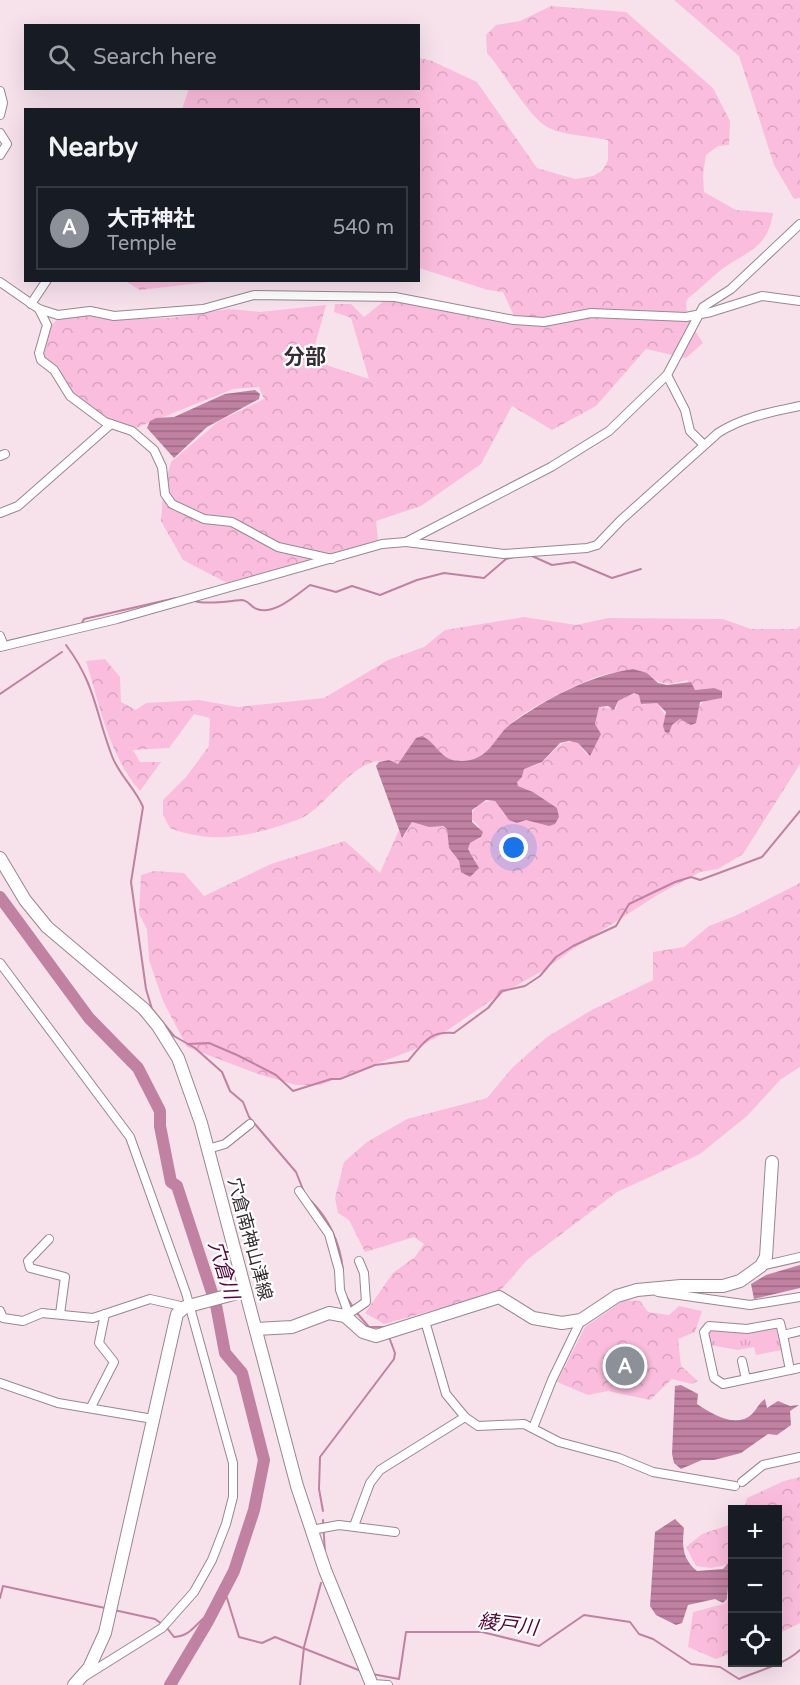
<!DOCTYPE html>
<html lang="en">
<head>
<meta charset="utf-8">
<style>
  body { margin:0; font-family:"Varela Round","Noto Sans JP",sans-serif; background:#242831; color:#f1f3f6 }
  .controls { position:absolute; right:18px; bottom:18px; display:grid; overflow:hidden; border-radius:0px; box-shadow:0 6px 24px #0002 }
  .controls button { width:54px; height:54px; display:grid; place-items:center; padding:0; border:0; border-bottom:2px solid #363941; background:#171b24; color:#f1f3f6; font:30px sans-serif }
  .you { position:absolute; left:514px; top:848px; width:21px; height:21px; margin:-15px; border:4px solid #fff; border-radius:50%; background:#1a73e8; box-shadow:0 0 0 9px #1a73e833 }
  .badge { display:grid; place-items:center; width:39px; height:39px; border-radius:50%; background:#8c9099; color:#fff; font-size:20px; font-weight:700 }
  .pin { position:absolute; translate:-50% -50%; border:3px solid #fff; box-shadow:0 2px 6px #0006 }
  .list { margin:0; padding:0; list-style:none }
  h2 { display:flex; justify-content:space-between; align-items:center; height:78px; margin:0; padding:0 24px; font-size:26px }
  h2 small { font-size:20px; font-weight:400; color:#9ea1a6 }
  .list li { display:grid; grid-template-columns:39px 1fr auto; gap:18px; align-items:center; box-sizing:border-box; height:84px; margin:0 12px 12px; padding:0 12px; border:2px solid #363941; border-radius:0px }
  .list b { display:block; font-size:22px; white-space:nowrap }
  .list p { margin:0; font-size:20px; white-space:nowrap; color:#9ea1a6 }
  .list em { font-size:20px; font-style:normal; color:#9ea1a6 }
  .icon { flex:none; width:33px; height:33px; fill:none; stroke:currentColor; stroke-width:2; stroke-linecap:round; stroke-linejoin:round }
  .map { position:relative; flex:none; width:800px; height:1685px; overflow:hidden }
  .search { position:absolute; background:#171b24; box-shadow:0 6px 24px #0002; left:24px; top:24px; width:396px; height:66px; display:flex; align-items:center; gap:15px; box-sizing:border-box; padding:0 21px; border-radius:0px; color:#9ea1a6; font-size:22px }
  .panel { position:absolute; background:#171b24; box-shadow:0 6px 24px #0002; left:24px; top:108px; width:396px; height:174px; border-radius:0px }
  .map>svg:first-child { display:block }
  .forest { fill:url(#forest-crowns) }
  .park { fill:url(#park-tufts) }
  .water { fill:url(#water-rules) }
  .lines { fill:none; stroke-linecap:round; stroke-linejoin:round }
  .stream { stroke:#c081a2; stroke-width:2 }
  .river { stroke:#c081a2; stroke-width:12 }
  .street-casing { stroke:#998690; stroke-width:10 }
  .secondary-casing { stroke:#998690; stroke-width:14 }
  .street { stroke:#fff; stroke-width:8 }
  .secondary { stroke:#fff; stroke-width:12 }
  .labels { text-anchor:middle; stroke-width:4.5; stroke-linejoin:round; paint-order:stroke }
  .street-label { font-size:18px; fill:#352d31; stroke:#fff }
  .water-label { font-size:20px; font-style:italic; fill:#540539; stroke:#fff }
  .quarter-label { font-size:21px; font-weight:bold; fill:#352d31; stroke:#fff }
</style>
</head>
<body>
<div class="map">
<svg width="800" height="1685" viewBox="0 0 800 1685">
  <defs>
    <pattern id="forest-crowns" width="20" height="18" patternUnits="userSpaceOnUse" patternTransform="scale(1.5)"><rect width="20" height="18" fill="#fbbddd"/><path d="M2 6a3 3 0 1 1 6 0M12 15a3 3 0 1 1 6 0" fill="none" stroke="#d8a3be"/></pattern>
    <pattern id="park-tufts" width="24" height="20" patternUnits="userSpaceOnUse" patternTransform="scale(1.5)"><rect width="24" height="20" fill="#fbbddd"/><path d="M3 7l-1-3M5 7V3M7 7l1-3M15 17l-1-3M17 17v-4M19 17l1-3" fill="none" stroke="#d8a3be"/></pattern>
    <pattern id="water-rules" width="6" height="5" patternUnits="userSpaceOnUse" patternTransform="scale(1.5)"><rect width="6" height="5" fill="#c081a2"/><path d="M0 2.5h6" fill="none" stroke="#9d6a85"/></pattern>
  </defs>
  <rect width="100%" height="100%" fill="#f7e2ec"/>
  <g class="forest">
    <path d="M674 0H800V198L794 199 774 165 739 56Z"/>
    <path d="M551 6 626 12 713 88 730 121 729 145 718 146 706 155 703 175 704 192 736 210 773 213C768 247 750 250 725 267 712 276 701 289 688 298 681 313 696 331 703 343L686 358 646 349 596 406 552 430 512 406 481 464 421 506 376 521 378 540 229 584 183 560 161 521 163 492 171 462 219 421 264 399 259 387 233 389 136 428 107 420 72 395 43 358 50 326 58 319 87 315 115 319 170 318 229 309 260 312 326 305 311 360 369 379 351 318 334 312 335 304H351L364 317 384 301 514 316 503 292 488 290 419 268 418 110 182 109 189 89 418 88 419 58 432 61 477 82 537 168 575 179 593 176 603 170 608 160V140C590 136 566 136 549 128 530 120 502 69 487 53L486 35 496 25 520 21Z"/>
    <path d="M125 281H218L140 290Z"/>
    <path d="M524 617 576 625 608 618 723 619 751 629H796L800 626V764L743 854 718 869 700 872 659 894 576 947 544 970 496 997 439 1036 413 1050 320 1085H296L258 1074 187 1047 163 1001 149 960 147 929 139 914 141 875 154 871 184 873 204 896 271 864 345 841 380 873 399 830 402 837H404L412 822 429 827 436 824 447 829 449 848 459 862 461 872 476 861 468 849 470 843 481 838 479 826 470 818C474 806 483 800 495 801L505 816 517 823 526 819 549 826 557 808 533 792 518 786 516 782 522 777 524 769C529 766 537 766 542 762 556 752 558 738 578 743L587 755 595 745V724L599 707 616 709 618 701 634 693 639 695 644 705 651 702 657 703 672 725 680 719 686 720 705 700 721 698 714 688 694 690 687 680C669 685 661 686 647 673 635 673 618 671 606 674 583 680 525 709 508 726 495 740 494 751 472 760 452 768 438 751 426 738H416L398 764C360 748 335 797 307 815 300 820 290 822 282 825 243 838 208 843 170 828L163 815V800L186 777 209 746 210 718 194 714 169 748 133 750 140 762H161L140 791C109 756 100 706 86 661L105 659 120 677 121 702 136 710 146 703 199 700 238 707 324 698 388 660 424 647 445 630Z"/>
    <path d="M800 883V1067L781 1079 747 1116 700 1154 617 1192 527 1260 499 1292 384 1324 365 1313 393 1273 415 1257 424 1244 414 1237 365 1252 349 1220 338 1213 335 1198 344 1162 367 1142 407 1119 487 1098 513 1067 547 1037 590 1011 653 980V952L684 947 709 926 735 916Z"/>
    <path d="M624 1300 640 1301 648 1312 669 1315 679 1306 702 1311 695 1332 678 1339 681 1366 698 1381 692 1384 672 1379 650 1400 608 1391 588 1395 557 1382 585 1327Z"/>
    <path d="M800 1477V1623L778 1634V1510L744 1509 747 1498 784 1481Z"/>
    <path d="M732 1524V1564L711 1568 696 1566 686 1547 702 1534Z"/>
    <path d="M732 1594V1653L716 1659 688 1647 693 1612 724 1604Z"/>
  </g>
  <path class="park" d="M776 1328 782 1350 756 1355 754 1347 738 1350 710 1345 707 1333 711 1329 749 1332Z"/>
  <g class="water">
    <path d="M255 390 260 394 259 399 207 427 174 458 147 428 150 421 156 418 174 417 225 394Z"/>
    <path d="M633 669 647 673 658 683 667 685 691 682 695 690 714 688 722 691V698L700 702 696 723 691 725 680 719 672 725 669 733 665 732 663 726 666 712 657 703 641 704 639 695 634 693 618 701 614 710 608 706 599 707 595 724 601 734 590 756 578 743 569 741 560 743 542 762 524 769 522 777 517 782 518 786 533 792 557 808 559 817 555 824 549 826 526 820 517 823 509 820 495 801 486 800 472 810V822L483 832 481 837 470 843 468 849 479 868 470 877 461 872 459 861 449 848 447 829 443 826 429 827 412 822 402 838 376 766 379 762 389 760 398 764 416 738 422 736C437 743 440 760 459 761 491 762 494 735 512 723 550 697 588 676 633 669Z"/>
    <path d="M800 1265V1288L754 1299 751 1284 766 1275Z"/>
    <path d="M681 1385 698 1394 697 1404C712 1414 736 1429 752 1414 757 1409 759 1403 765 1399L767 1408 778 1401 790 1406 799 1405 790 1411 791 1425 777 1435 768 1434 741 1453 714 1460H702L681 1469 674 1463 672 1454 675 1386Z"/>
    <path d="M675 1519 684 1528C682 1545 682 1559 697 1571L723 1569 732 1559V1582L728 1587 727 1599 723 1603 715 1599 688 1605 682 1623 676 1625 656 1615 650 1606 655 1532Z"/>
  </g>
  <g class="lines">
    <g class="stream">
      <path d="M532 556 552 565 574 562 612 578 641 569"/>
      <path d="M195 601C206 605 229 601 241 600 249 600 250 607 257 609 274 616 299 593 310 585L336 592 352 586 380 595 417 580 444 573 484 578 506 559 514 557"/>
      <path d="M82 623 84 619 176 598"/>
      <path d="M66 645C96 685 95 712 112 756 119 775 135 788 143 807L131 882 146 989 152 1009 174 1036 195 1048 222 1072 230 1091 243 1102 249 1117 296 1172 304 1192"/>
      <path d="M0 694 62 652"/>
      <path d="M188 1044 209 1043 237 1055 276 1075 293 1091 331 1079H340L375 1065 408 1061C424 1043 428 1031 454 1033L488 1008 502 991 525 986 540 976 556 957 573 946 616 926 629 904 675 882 691 877 700 880 762 857 800 811"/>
      <path d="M311 1201C330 1220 340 1244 343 1270"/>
      <path d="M346 1296 353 1307"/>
      <path d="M356 1312 369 1327H385"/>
      <path d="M323 1511 319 1489 320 1457 394 1359 395 1353 389 1337"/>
      <path d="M323 1520 325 1553"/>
      <path d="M222 1592 227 1598 239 1637 262 1643 275 1637 361 1671"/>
      <path d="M0 1598 3 1586 105 1608"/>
      <path d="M114 1610 155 1619 162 1624"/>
      <path d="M167 1628 174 1637C190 1636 194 1626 205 1617H210"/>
      <path d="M372 1674 399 1679 406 1632H482L539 1646 584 1615 630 1622 639 1634 653 1639 691 1664 720 1667 739 1679C760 1670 784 1665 800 1650"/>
      <path d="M300 1685 304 1647 321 1583"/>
    </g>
    <path class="river" d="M0 897 89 1018 138 1068 160 1111V1126L171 1182 177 1186 216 1305 225 1353 242 1373 264 1460 254 1510 234 1571 207 1623 170 1685"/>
    <defs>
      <g id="street">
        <path d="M0 91 3 103 0 115"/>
        <path d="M0 133 7 144 0 155"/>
        <path d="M0 282 39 309 58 315 90 311 114 316 203 309 254 295 395 297 514 320 544 322 591 313 686 317 711 312 762 296 800 301"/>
        <path d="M31 304 47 280"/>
        <path d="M39 309 47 325 39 353 41 360 54 370 70 396 105 422 132 431 154 450 162 467 165 494 172 504 204 519 232 522 278 547 332 559"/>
        <path d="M667 375 685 410 690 431 703 444"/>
        <path d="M0 456 5 454"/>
        <path d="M0 513 18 506 111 424"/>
        <path d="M406 542 504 554 587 548 597 545 621 520 718 433C743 417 771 412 800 406"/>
        <path d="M0 636 4 646"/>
        <path d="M0 647 117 619 382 544 406 542 551 467 609 431 667 375 703 307 731 289 800 224"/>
        <path d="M0 963 130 1137 186 1293 233 1463V1497L226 1524 212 1560 194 1592 162 1628 82 1678"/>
        <path d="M208 1149 225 1144 250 1124"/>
        <path d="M299 1191 329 1234 339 1270 340 1290 348 1312"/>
        <path d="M49 1239 28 1261 30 1268 65 1277 60 1314"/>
        <path d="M761 1266 800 1257"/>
        <path d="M658 1292 750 1305 800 1297"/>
        <path d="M0 1311 3 1318 23 1321 42 1313 93 1318 150 1299 185 1307"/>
        <path d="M347 1315 366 1302 364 1273 359 1261"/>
        <path d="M425 1321 446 1394 465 1417 478 1426 524 1424 559 1442 619 1458 653 1472 735 1486"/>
        <path d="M800 1331 783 1335 780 1323 747 1329 709 1326 704 1332 714 1378 723 1384 800 1368"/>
        <path d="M783 1335 790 1370"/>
        <path d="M742 1361 746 1379"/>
        <path d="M0 1383 58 1403 153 1419"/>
        <path d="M91 1407 114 1362 99 1343 105 1314"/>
        <path d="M533 1428 552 1380 581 1320"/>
        <path d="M742 1482 763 1465 800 1457"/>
        <path d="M354 1526 370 1483 380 1470 465 1417"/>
        <path d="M311 1530 339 1525 395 1532"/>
        <path d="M372 1684 388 1685"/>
      </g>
      <g id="secondary">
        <path d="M0 858 25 900 47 927 144 1009 158 1026 178 1058 201 1123 297 1486 325 1570 372 1685"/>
        <path d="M256 1329 292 1327 329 1313 345 1316 363 1332 376 1336 499 1297 533 1318 562 1323 581 1320 617 1296 637 1290 681 1286H723L740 1281 761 1266 766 1257 772 1162"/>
        <path d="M74 1685 89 1668 105 1633 177 1314 185 1307 245 1291"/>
      </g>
    </defs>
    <use href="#street" class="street-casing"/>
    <use href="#secondary" class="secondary-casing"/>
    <use href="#street" class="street"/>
    <use href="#secondary" class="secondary"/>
  </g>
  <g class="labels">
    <g class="street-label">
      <text transform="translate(250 1239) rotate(75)" y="6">穴倉南神山津線</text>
    </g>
    <g class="water-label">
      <text transform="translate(224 1270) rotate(73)" y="7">穴倉川</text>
      <text transform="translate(508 1624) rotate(7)" y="7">綾戸川</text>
    </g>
    <g class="quarter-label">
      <text x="305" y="364">分部</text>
    </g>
  </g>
</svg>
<div class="controls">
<button>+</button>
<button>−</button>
<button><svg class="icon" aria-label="locate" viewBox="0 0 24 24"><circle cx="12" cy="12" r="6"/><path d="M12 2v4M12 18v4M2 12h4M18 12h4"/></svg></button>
</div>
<div class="you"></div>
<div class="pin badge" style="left:625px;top:1366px">A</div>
<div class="search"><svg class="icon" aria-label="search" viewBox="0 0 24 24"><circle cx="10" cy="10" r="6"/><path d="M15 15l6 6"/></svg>Search here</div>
<section class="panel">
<h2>Nearby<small></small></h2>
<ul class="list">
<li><span class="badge">A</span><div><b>大市神社</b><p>Temple</p></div><em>540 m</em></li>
</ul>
</section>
</div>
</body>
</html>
